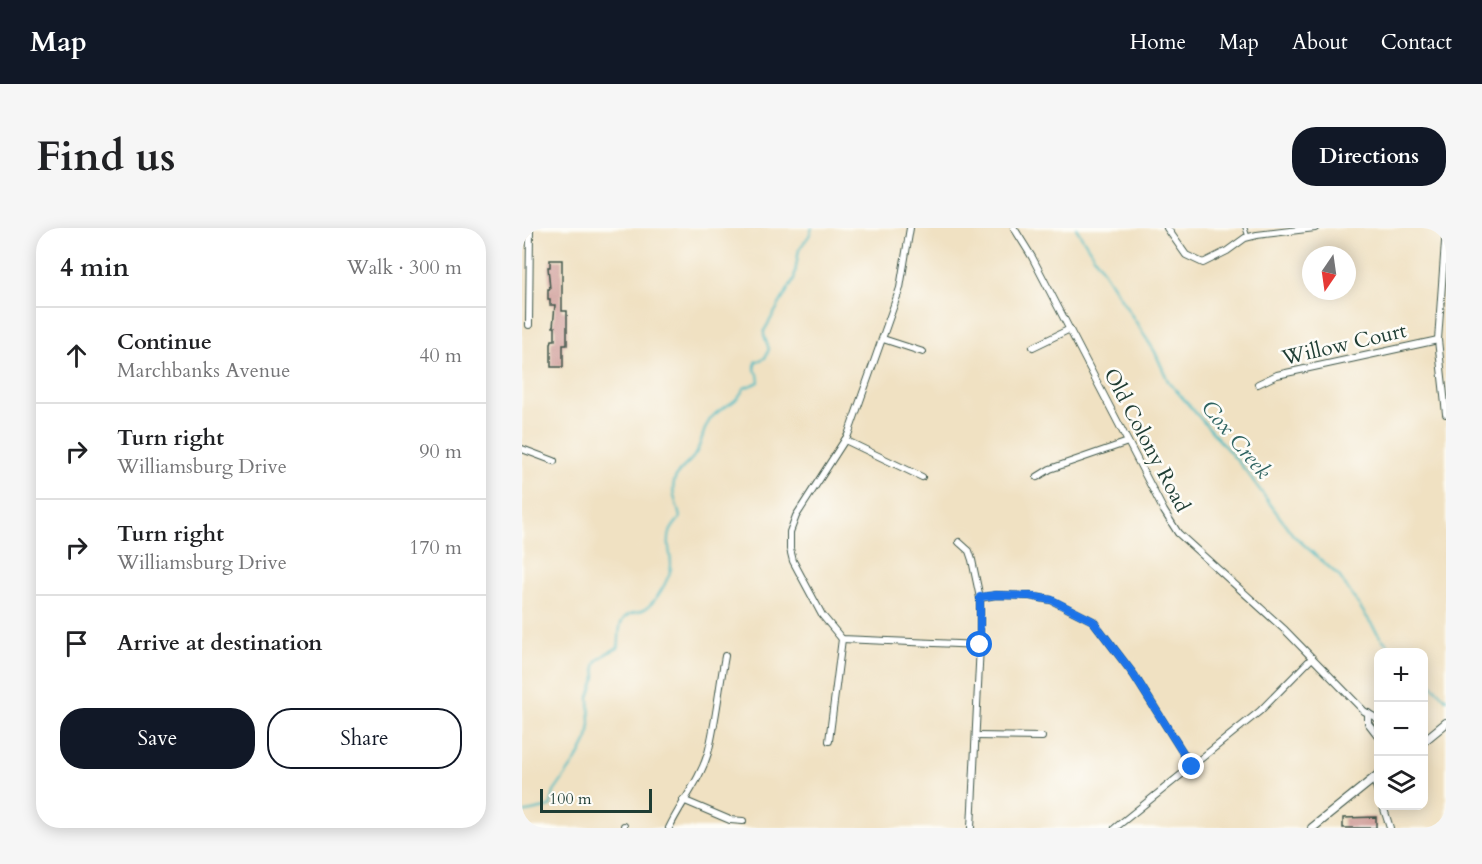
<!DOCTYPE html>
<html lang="en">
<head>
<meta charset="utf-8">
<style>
  body { margin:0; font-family:Cardo,serif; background:#f6f6f6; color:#202124 }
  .controls { position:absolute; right:18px; bottom:18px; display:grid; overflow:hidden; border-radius:12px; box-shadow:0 3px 15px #0003 }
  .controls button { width:54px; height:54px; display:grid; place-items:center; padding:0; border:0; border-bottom:2px solid #e0e0e0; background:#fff; color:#202124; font:30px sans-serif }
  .compass { position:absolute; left:780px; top:18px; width:54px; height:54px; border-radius:50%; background:#fff; box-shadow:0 3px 15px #0003; rotate:193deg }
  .scale { position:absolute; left:18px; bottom:15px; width:112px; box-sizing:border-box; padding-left:6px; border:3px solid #1f3d34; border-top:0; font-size:16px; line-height:21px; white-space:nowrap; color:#1f3d34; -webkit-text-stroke:4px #fdfcf7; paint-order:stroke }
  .stop { position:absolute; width:18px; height:18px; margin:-14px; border:4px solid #1a73e8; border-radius:50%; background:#fff }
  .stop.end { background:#1a73e8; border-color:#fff; box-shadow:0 2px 6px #0008 }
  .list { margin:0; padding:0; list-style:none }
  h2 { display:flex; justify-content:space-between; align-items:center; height:78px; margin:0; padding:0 24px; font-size:26px }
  h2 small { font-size:20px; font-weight:400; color:#757577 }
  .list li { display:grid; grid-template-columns:39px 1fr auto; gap:18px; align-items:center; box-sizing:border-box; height:96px; padding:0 24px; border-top:2px solid #e0e0e0 }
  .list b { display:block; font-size:22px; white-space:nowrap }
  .list p { margin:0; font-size:20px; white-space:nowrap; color:#757577 }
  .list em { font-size:20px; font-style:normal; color:#757577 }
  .actions { display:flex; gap:12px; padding:18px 24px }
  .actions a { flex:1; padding:14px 0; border:2px solid #111827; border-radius:24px; text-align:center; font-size:21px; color:#111827 }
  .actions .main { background:#111827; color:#fff }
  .icon { flex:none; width:33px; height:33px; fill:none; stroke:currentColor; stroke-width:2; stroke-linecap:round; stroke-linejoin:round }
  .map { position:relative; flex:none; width:924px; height:600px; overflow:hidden; border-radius:24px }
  header { display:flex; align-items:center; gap:36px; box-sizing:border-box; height:84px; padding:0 30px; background:#111827; color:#fff }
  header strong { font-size:28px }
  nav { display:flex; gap:33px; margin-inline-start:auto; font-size:21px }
  .intro { display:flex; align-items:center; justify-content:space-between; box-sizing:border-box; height:144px; padding:0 36px }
  h1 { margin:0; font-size:42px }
  .button { padding:15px 27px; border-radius:24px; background:#111827; color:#fff; font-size:21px; font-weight:700 }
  main { display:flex; gap:36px; padding:0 36px }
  aside { flex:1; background:#fff; border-radius:24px; box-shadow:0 3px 15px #0003 }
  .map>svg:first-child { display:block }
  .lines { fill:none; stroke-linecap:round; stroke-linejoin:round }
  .stream { stroke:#4bbac2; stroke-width:2 }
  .building { fill:#cd9994 }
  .service-casing { stroke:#3e5649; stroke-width:5 }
  .minor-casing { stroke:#3e5649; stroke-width:8 }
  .tertiary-casing { stroke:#3e5649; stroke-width:10 }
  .service { stroke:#fff; stroke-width:3 }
  .minor { stroke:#fff; stroke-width:6 }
  .tertiary { stroke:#fff; stroke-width:8 }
  .route { stroke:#1a73e8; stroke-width:8 }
  .labels { text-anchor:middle; stroke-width:5; stroke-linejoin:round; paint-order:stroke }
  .street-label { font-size:21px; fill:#1f3d34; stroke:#fdfcf7 }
  .water-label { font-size:22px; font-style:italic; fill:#2c625f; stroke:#fdfcf7 }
</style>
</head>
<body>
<header>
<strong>Map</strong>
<nav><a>Home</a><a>Map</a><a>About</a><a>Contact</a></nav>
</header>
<div class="intro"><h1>Find us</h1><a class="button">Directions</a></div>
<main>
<aside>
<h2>4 min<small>Walk · 300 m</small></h2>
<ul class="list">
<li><svg class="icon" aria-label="ahead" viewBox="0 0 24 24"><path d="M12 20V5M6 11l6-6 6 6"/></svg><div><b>Continue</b><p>Marchbanks Avenue</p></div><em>40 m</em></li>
<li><svg class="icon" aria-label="right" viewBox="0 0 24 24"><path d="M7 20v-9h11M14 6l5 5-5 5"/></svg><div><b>Turn right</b><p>Williamsburg Drive</p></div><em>90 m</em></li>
<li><svg class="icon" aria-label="right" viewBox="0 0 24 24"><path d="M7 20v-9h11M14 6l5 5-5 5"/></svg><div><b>Turn right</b><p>Williamsburg Drive</p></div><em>170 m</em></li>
<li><svg class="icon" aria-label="arrive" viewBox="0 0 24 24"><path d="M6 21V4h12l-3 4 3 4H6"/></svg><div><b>Arrive at destination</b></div></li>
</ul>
<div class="actions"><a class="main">Save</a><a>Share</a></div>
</aside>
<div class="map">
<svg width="924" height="600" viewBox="0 0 924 600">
  <rect width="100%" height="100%" fill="#fdfcf7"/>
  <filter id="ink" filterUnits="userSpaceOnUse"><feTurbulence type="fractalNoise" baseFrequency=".0167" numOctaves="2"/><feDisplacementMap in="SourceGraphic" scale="12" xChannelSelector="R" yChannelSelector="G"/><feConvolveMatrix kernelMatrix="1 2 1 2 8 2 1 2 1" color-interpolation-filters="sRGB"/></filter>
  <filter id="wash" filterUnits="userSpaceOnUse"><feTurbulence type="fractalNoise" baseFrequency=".008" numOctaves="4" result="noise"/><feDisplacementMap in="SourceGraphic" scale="24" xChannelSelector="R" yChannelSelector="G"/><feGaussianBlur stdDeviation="1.35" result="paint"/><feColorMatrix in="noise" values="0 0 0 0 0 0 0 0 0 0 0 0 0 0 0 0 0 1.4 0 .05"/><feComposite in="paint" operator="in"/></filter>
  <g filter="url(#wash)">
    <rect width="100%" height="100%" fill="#f0e1c2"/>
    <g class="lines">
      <g class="stream">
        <path d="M554 0 633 124 646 153 724 243 771 307 817 348 859 410 874 424"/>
        <path d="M902 449 924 471"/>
        <path d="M0 585 28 579 32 564 57 528 66 510 68 496 67 469 74 449 73 438 75 433 85 425 96 420C98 412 96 400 100 393 106 383 115 386 123 381 133 375 143 357 147 347 153 333 143 319 148 305 149 300 154 295 158 290 156 277 149 267 152 254 154 243 166 237 172 228 181 216 180 198 192 187 205 175 213 178 222 160L237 154 236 146 233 142V134L243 130 247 121 242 107V103L272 51 277 21 287 8 290 0"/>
      </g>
    </g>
    <g id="blocks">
      <g class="building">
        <path d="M28 32H40V83H45V117H41V139H29V116L30 112H33V99H31L33 77H28V71H26V61H28L26 39H28Z"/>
        <path d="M854 589V600H821V590Z"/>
      </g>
    </g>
  </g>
  <g filter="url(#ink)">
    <use href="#blocks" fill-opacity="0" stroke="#3e5649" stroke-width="1.5"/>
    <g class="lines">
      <defs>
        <path id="service" d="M723 0 726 9"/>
        <g id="minor">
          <path d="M388 0 378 60 326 207 274 288 268 304V321L271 333 300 387 320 411 458 417"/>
          <path d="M492 0 510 29 642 283 656 305 763 402 842 483 856 491"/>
          <path d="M645 0 664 27 681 35 705 23 723 10 735 7 793 0"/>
          <path d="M924 0 916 112 924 186"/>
          <path d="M7 97 8 0"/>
          <path d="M361 111 401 124"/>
          <path d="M511 119 548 101"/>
          <path d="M736 156 755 147 916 112"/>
          <path d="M323 212 400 249"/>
          <path d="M0 221 32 233"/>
          <path d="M515 249 528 241 606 214"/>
          <path d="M437 314 447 323 450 332 458 370V417L449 600"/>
          <path d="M458 370 474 367 508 368 529 372 571 393 612 447 670 539"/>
          <path d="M846 485V495L856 508"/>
          <path d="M454 508 520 509"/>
          <path d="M307 513 320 411"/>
          <path d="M852 551 856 565"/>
          <path d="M161 572 208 592 221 593"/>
          <path d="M861 578 868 600"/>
          <path d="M102 600V598"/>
          <path d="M147 600C159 575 178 552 186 525 194 494 197 460 203 428"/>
          <path d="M593 600 738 483 790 430"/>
        </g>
        <g id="tertiary">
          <path d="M902 513 924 495"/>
          <path d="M790 600 856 547"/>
        </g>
      </defs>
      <use href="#service" class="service-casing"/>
      <use href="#minor" class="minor-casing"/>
      <use href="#tertiary" class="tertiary-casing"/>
      <use href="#service" class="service"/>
      <use href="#minor" class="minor"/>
      <use href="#tertiary" class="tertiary"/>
    </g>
  </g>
  <g class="lines" filter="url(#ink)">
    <path class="route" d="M458 417V369L474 367 508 368 530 372 571 393 612 447 670 539"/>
  </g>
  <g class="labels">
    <g class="street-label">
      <text transform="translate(822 116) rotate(-13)" y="7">Willow Court</text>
      <text transform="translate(625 212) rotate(62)" y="7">Old Colony Road</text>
    </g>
    <g class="water-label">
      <text transform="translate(715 211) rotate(50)" y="8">Cox Creek</text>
    </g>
  </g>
</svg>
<div class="controls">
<button>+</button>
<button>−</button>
<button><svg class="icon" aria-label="layers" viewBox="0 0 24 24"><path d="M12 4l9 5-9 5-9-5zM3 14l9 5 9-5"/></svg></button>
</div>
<svg class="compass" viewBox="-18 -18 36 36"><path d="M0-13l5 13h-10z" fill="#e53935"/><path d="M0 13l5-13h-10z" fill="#757577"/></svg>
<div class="scale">100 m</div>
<div class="stop" style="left:458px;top:417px"></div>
<div class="stop end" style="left:670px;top:539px"></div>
</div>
</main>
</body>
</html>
